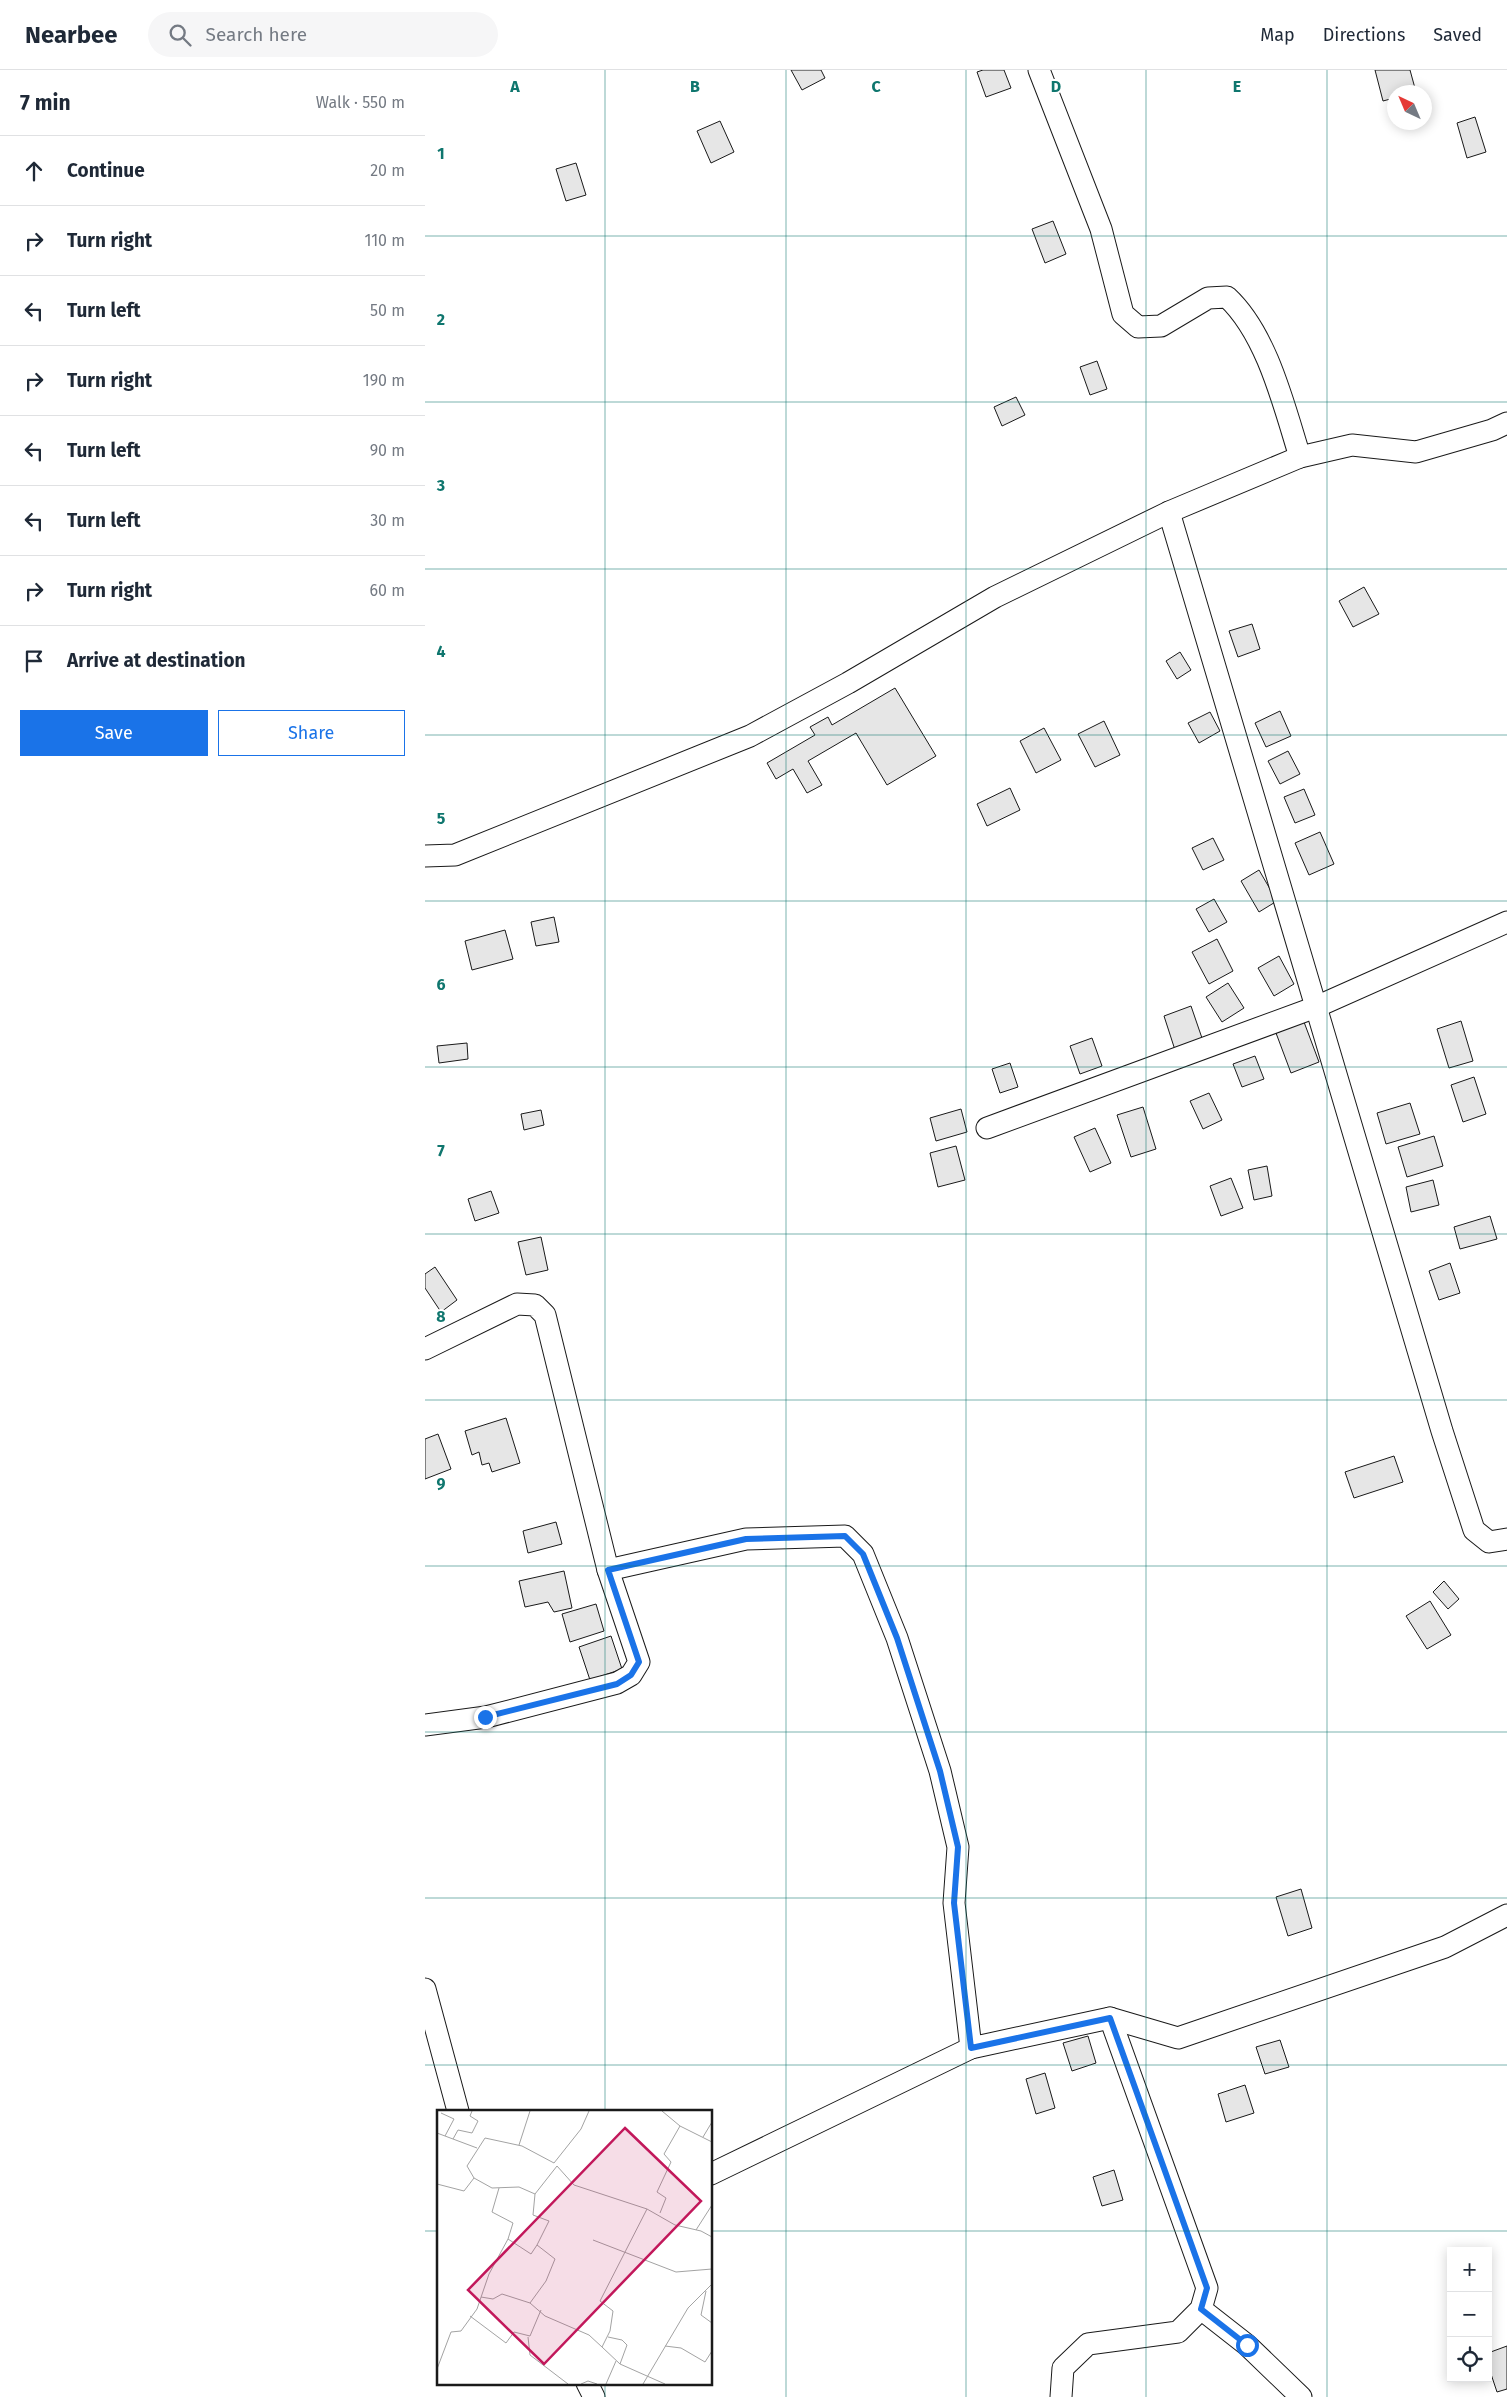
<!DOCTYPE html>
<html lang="en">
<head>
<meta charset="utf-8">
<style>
  body { margin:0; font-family:"Fira Sans",sans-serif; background:#f6f6f7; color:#1f2937 }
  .controls { position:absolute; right:15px; bottom:15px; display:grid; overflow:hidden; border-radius:0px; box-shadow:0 2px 12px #0003 }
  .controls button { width:45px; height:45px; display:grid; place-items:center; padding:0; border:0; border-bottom:1px solid #e0e1e3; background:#fff; color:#1f2937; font:25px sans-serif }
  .compass { position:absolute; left:962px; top:15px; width:45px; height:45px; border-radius:50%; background:#fff; box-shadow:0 2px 12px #0003; rotate:316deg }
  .stop { position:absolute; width:15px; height:15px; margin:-11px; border:4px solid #1a73e8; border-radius:50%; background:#fff }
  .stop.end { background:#1a73e8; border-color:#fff; box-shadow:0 1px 5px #0008 }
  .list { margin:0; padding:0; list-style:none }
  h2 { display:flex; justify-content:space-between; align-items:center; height:65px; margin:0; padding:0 20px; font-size:21px }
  h2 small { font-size:16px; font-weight:400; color:#747a83 }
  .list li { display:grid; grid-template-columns:32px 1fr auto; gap:15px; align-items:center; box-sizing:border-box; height:70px; padding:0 20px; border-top:1px solid #e0e1e3 }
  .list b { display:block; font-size:19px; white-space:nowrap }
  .list em { font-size:16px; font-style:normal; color:#747a83 }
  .actions { display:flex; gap:10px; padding:15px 20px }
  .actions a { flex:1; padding:11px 0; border:1px solid #1a73e8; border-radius:0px; text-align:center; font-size:18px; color:#1a73e8 }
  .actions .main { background:#1a73e8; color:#fff }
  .icon { flex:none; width:28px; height:28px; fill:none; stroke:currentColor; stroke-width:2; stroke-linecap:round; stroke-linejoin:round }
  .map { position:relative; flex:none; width:1082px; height:2327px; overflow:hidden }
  header { display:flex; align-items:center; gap:30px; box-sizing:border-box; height:70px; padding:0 25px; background:#fff; border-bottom:1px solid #e0e1e3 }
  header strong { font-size:24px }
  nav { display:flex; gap:28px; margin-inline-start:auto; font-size:18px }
  .search { width:350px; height:45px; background:#f6f6f7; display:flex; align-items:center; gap:12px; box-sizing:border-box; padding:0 18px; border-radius:28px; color:#747a83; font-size:19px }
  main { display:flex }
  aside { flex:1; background:#fff }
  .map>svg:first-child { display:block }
  .building { fill:#e6e6e6; stroke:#1a1a1a }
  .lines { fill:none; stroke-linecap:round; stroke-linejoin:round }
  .minor-casing { stroke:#1a1a1a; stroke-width:23 }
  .minor { stroke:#fff; stroke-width:21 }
  .route { stroke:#1a73e8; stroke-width:6 }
  .grid { fill:none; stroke:#0f766e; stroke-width:1; stroke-opacity:0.55 }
  .inset-road { fill:none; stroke:#a3a3a3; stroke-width:1 }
  .view { fill:#c2185b; fill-opacity:0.15; stroke:#c2185b; stroke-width:2.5 }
  .inset-edge { fill:none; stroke:#1a1a1a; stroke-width:2.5 }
  .grid-label { font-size:16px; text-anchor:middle; font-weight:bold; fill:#0f766e; stroke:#fff; stroke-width:4; stroke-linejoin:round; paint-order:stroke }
</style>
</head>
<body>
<header>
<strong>Nearbee</strong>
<div class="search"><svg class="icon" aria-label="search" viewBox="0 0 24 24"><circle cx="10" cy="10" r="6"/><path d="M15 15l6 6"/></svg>Search here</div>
<nav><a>Map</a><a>Directions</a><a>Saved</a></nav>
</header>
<main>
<aside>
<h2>7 min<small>Walk · 550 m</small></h2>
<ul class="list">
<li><svg class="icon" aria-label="ahead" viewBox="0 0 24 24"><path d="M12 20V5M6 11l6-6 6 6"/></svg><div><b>Continue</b></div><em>20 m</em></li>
<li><svg class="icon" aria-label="right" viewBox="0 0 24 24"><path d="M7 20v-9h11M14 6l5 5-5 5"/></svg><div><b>Turn right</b></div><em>110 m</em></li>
<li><svg class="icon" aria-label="left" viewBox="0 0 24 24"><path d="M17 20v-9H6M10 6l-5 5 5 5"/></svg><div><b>Turn left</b></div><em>50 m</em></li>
<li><svg class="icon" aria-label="right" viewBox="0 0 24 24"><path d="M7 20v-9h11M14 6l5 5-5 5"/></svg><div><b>Turn right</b></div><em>190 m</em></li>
<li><svg class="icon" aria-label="left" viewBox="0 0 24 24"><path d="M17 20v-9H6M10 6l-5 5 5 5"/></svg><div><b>Turn left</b></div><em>90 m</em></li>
<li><svg class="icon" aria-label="left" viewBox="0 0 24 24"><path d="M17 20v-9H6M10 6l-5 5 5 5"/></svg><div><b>Turn left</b></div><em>30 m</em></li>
<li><svg class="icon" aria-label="right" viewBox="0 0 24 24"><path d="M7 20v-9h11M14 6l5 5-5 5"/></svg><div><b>Turn right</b></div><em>60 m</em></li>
<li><svg class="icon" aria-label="arrive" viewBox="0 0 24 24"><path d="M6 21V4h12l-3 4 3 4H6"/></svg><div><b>Arrive at destination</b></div></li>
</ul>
<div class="actions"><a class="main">Save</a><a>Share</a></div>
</aside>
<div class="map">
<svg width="1082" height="2327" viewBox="0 0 1082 2327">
  <rect width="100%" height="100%" fill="#fff"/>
  <g class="building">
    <path d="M366 0H396L400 8 377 20Z"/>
    <path d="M558 0H579L586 18 561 27 552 2Z"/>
    <path d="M950 0H985L991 22H969V28L958 31Z"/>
    <path d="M1050 47 1061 82 1042 88 1032 53Z"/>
    <path d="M295 51 309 82 286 93 272 61Z"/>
    <path d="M151 93 161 125 141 131 131 99Z"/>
    <path d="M628 151 641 184 620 193 607 159Z"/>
    <path d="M672 291 682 319 665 325 655 297Z"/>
    <path d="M591 327 600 345 577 356 569 337Z"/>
    <path d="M939 517 954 544 928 557 914 531Z"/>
    <path d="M827 554 835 579 813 587 804 561Z"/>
    <path d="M755 582 766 600 752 609 741 591Z"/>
    <path d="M470 618 511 686 462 715 431 663 383 691 397 715 382 723 368 699 351 709 342 693 390 665 385 657 403 647 407 655Z"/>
    <path d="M855 641 866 666 841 677 830 653Z"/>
    <path d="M785 642 795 661 774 673 763 653Z"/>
    <path d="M679 651 695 685 670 697 653 664Z"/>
    <path d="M619 658 636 690 611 703 595 671Z"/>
    <path d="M863 681 875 704 855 714 843 691Z"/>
    <path d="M585 718 595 740 562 756 552 734Z"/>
    <path d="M879 719 890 745 870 753 859 727Z"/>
    <path d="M895 762 909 794 884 805 870 773Z"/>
    <path d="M788 768 799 790 778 800 767 778Z"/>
    <path d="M834 800 852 831 834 842 816 811Z"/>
    <path d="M789 829 802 852 784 862 771 839Z"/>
    <path d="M129 847 134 872 111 876 106 852Z"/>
    <path d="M80 860 88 889 47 900 40 871Z"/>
    <path d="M792 869 808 901 784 914 767 882Z"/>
    <path d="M854 886 869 914 849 926 833 898Z"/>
    <path d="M803 913 819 938 797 952 781 927Z"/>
    <path d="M766 936 778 971 750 980 739 946Z"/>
    <path d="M1036 951 1048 991 1024 998 1012 959Z"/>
    <path d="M879 952 894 992 866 1003 851 963Z"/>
    <path d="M667 968 677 996 655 1004 645 976Z"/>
    <path d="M42 973 43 989 14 993 12 976Z"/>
    <path d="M830 986 839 1009 817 1017 808 994Z"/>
    <path d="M585 993 593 1017 575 1023 567 999Z"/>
    <path d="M1049 1007 1061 1044 1038 1052 1026 1015Z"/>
    <path d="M784 1023 797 1050 778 1059 765 1031Z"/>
    <path d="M985 1033 995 1064 961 1074 952 1043Z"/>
    <path d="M718 1037 731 1079 706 1087 692 1045Z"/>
    <path d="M536 1039 542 1062 511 1071 505 1048Z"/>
    <path d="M116 1040 119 1055 99 1060 96 1044Z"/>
    <path d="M670 1058 686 1093 665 1102 649 1067Z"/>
    <path d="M1009 1066 1018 1096 982 1107 973 1077Z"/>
    <path d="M531 1076 540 1110 513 1117 505 1083Z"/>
    <path d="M842 1096 847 1126 829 1130 823 1100Z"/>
    <path d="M806 1108 818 1138 796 1146 785 1116Z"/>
    <path d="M1008 1110 1014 1135 986 1142 981 1117Z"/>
    <path d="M66 1121 74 1143 50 1151 43 1129Z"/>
    <path d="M1065 1146 1072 1169 1035 1179 1029 1157Z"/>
    <path d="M116 1167 123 1200 101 1205 93 1172Z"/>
    <path d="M1025 1193 1035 1223 1014 1230 1004 1201Z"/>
    <path d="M10 1197 32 1230 16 1242 0 1218V1204Z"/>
    <path d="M81 1348 95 1393 67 1402 64 1393 57 1395 54 1382 47 1385 40 1361Z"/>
    <path d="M13 1364 26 1399 0 1409V1369Z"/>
    <path d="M969 1386 978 1412 929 1428 920 1402Z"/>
    <path d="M131 1452 137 1474 103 1483 98 1461Z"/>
    <path d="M139 1501 147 1538 129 1542 123 1532 100 1537 94 1511Z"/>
    <path d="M1019 1511 1034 1529 1023 1539 1008 1522Z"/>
    <path d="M1005 1531 1026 1565 1002 1579 981 1546Z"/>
    <path d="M171 1534 179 1561 145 1572 137 1544Z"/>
    <path d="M186 1566 197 1599 165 1610 154 1577Z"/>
    <path d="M876 1819 887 1858 863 1866 851 1827Z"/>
    <path d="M663 1966 671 1993 647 2001 638 1973Z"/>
    <path d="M855 1970 864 1997 840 2004 831 1977Z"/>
    <path d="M620 2003 630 2038 611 2044 601 2009Z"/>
    <path d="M820 2015 829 2043 801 2052 793 2024Z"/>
    <path d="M689 2100 698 2130 677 2136 668 2107Z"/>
    <path d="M1082 2276V2319L1072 2322 1063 2295V2283Z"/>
  </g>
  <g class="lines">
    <defs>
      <g id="minor">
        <path d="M614 0 676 159 698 244 713 257 736 256 783 228 802 227C842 264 859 336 875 387"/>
        <path d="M744 442 1017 1361 1049 1460 1064 1472 1082 1469"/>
        <path d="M0 786 30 785 325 666 423 613 570 527 744 442 875 387 927 375 991 382 1067 360 1082 353"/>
        <path d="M562 1058 891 937 1082 852"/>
        <path d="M0 1279 92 1234 110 1235 120 1245 183 1500"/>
        <path d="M0 1655 61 1647 192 1613 206 1605 214 1592 183 1500 321 1469 420 1466 438 1484 472 1568 515 1701 533 1777 529 1833 546 1978 685 1948 753 1968 1020 1877 1082 1845"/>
        <path d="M0 1919 33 2041"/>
        <path d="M286 2104 546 1978"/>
        <path d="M776 2239 822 2275 876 2327"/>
        <path d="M162 2313 169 2327"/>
        <path d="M636 2327 638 2298 663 2274 753 2262 776 2239 782 2218 685 1948"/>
      </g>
    </defs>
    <use href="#minor" class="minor-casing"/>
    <use href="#minor" class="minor"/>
  </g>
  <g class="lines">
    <path class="route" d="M60 1647 192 1614 206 1605 214 1592 183 1500 321 1469 420 1466 438 1484 472 1568 515 1701 533 1777 529 1833 546 1978 685 1948 782 2218 776 2239 822 2275"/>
  </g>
  <path class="grid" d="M180 0V2041M361 0V2327M541 0V2327M721 0V2327M902 0V2327M0 166H1082M0 332H1082M0 499H1082M0 665H1082M0 831H1082M0 997H1082M0 1164H1082M0 1330H1082M0 1496H1082M0 1662H1082M0 1828H1082M0 1995H1082M0 2161H14M286 2161H1082M180 2313V2327"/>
  <g transform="translate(12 2040)">
    <rect width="275" height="275" fill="#fff"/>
    <path class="inset-road" d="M225 1 243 16 275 32M4 3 17 9 8 26M0 23 40 38M266 27 275 12M16 29 21 20 35 23 41 11 33 6 35 1M82 35 93 1M117 53 144 19 152 1M37 68 30 56 48 28 85 36 117 53M0 74 27 81 37 68 55 78 82 77 98 84 120 56 137 75 210 99 238 115 264 121 275 127M62 78 55 102 76 113 71 129 94 144 100 135 118 149 109 171 93 193 108 206 152 225 165 237M98 84 96 105 112 111 100 135M210 99 163 191 176 201 173 221 165 237 183 254 228 274M223 103 229 88 220 82 234 52 227 44 243 16M259 120 275 95M156 130 239 162 275 159M269 181 264 205 275 213M44 187 56 189 65 184 93 193M33 206 69 233 77 222 93 226 104 200M91 227 93 245 131 274M171 227 185 230 190 235 183 254M228 236 244 238 268 252 275 241M0 259 14 222 24 221 40 199 52 164 71 129M144 274 151 271 160 274M169 274 179 251M206 274 251 198 275 174"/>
    <path class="view" d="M188 18 264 91 107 254 31 180Z"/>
    <rect width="275" height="275" class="inset-edge"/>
  </g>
  <g class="grid-label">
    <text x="90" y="22">A</text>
    <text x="270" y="22">B</text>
    <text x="451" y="22">C</text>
    <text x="631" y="22">D</text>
    <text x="812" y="22">E</text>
    <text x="16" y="89">1</text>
    <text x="16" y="255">2</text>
    <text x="16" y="421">3</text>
    <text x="16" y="587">4</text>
    <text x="16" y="754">5</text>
    <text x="16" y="920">6</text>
    <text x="16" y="1086">7</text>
    <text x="16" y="1252">8</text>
    <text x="16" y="1419">9</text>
  </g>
</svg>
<div class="controls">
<button>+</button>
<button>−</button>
<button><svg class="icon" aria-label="locate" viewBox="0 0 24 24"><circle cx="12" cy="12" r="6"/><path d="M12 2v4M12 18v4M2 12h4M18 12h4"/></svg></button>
</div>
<svg class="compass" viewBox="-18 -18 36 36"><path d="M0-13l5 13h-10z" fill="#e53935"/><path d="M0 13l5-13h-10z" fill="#747a83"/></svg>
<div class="stop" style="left:822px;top:2275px"></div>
<div class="stop end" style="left:60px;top:1647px"></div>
</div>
</main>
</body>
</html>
